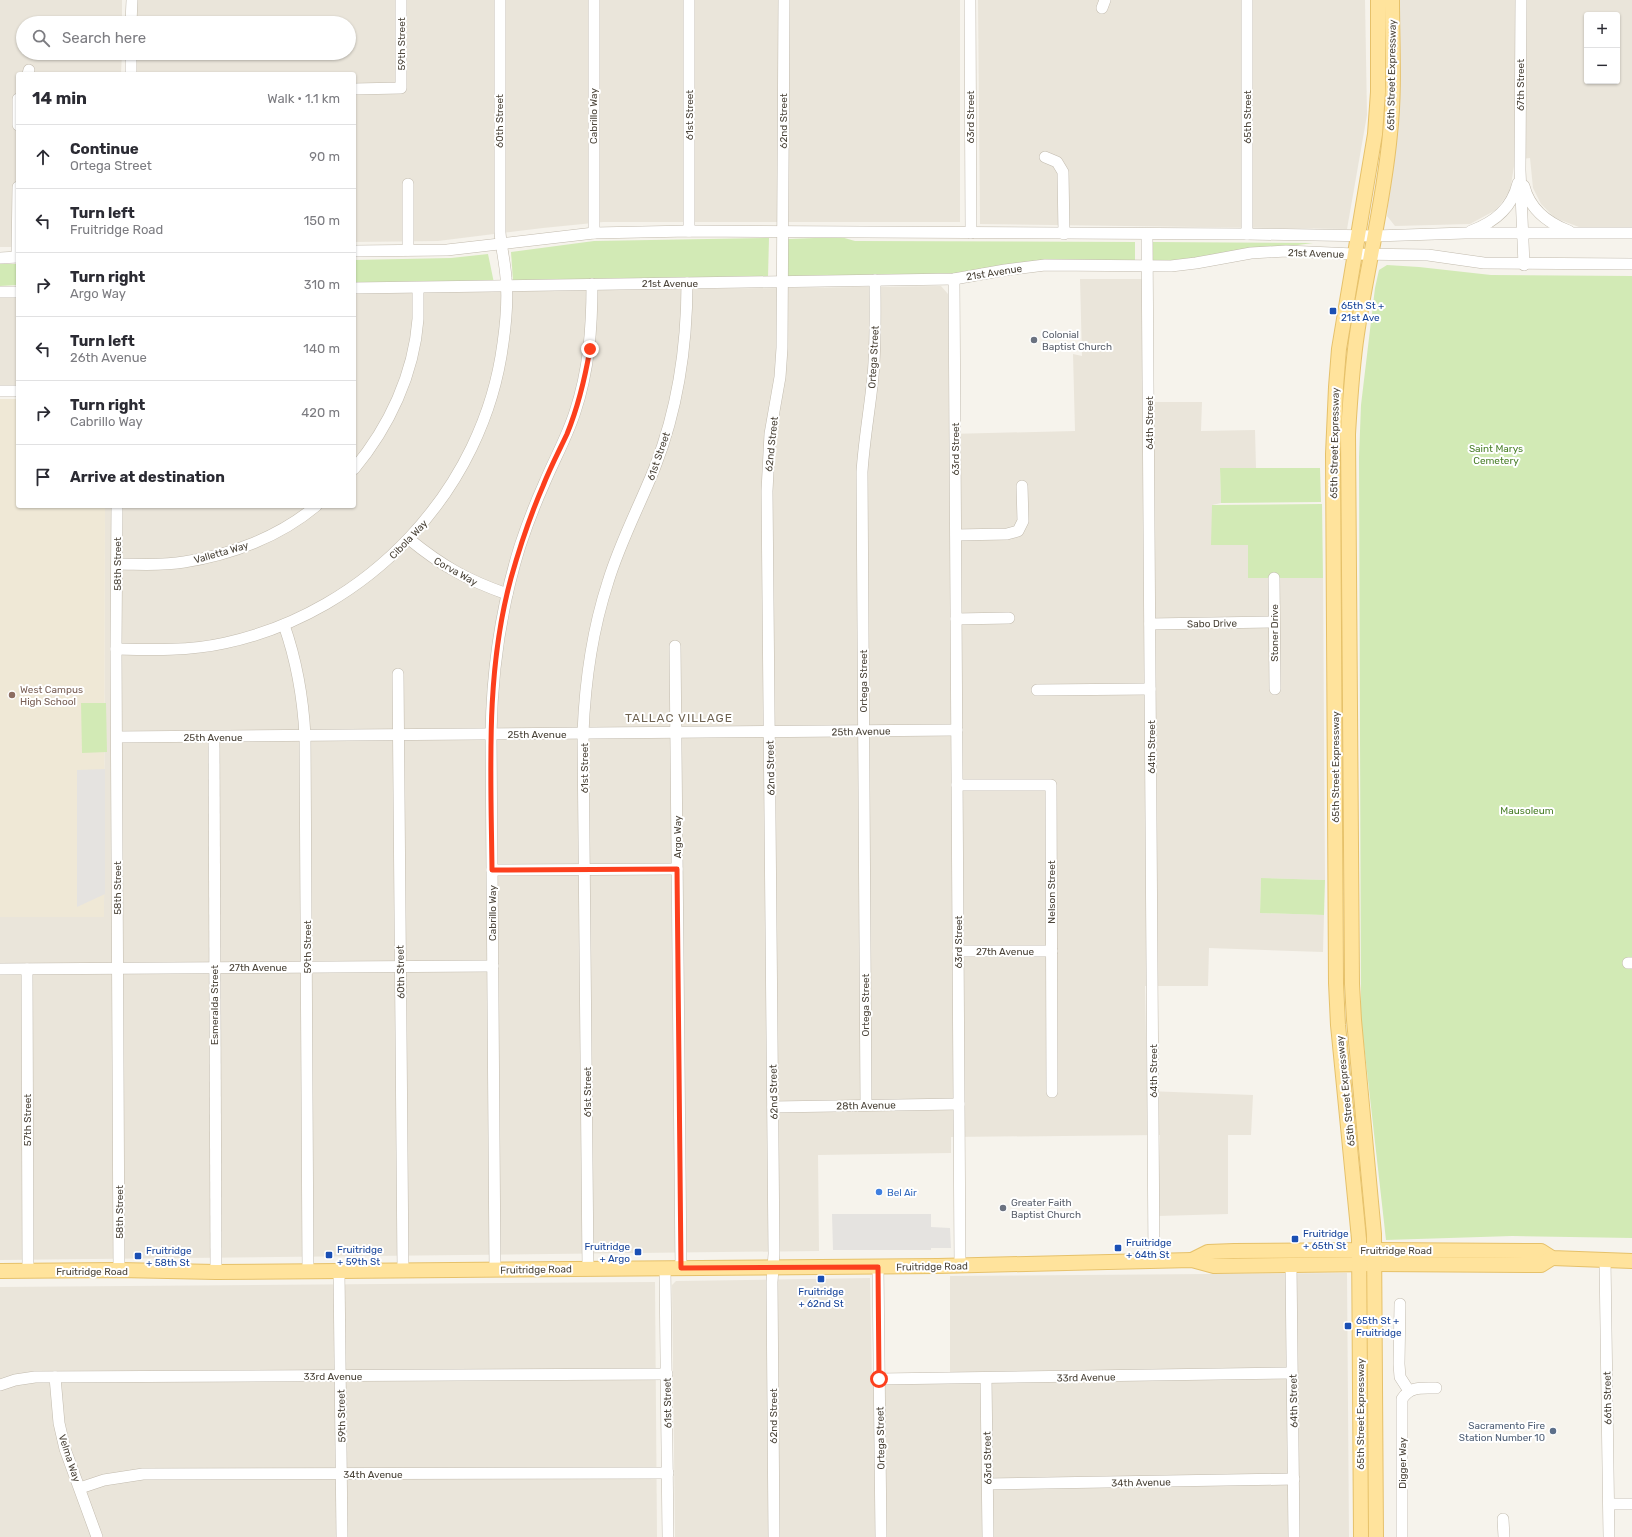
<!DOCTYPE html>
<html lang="en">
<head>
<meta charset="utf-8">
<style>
  body { margin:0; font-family:Rubik,sans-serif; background:#f7f7f7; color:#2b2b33 }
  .controls { position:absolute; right:12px; top:12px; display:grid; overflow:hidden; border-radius:4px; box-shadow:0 1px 3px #0004 }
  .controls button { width:36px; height:36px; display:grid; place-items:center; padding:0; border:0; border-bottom:1px solid #e1e1e2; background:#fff; color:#2b2b33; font:20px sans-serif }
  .stop { position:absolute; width:12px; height:12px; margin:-9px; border:3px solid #fc3f1d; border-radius:50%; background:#fff }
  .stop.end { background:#fc3f1d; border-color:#fff; box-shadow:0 1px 4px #0008 }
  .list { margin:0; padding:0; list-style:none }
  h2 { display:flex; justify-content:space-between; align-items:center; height:52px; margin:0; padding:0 16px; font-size:17px }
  h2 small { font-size:13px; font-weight:400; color:#7c7c81 }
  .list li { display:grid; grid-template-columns:26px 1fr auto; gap:12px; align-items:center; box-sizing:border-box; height:64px; padding:0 16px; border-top:1px solid #e1e1e2 }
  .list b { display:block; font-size:15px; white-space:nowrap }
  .list p { margin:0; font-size:13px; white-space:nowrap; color:#7c7c81 }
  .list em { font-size:13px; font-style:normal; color:#7c7c81 }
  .icon { flex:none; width:22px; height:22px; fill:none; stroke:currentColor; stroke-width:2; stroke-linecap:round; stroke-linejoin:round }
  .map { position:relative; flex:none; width:1632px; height:1537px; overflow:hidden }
  .search { position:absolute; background:#fff; box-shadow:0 1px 3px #0004; left:16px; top:16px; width:340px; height:44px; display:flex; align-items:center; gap:10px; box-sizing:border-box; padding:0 14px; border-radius:22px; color:#7c7c81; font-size:15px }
  .panel { position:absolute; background:#fff; box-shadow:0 1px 3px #0004; left:16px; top:72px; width:340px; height:436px; border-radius:4px }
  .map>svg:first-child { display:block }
  .residential { fill:#eae5da; fill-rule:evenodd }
  .education { fill:#efe8d6 }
  .green { fill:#d2eab5 }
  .parking { fill:#e5e3e0 }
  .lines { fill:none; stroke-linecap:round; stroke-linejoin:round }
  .minor-casing { stroke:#c2bbae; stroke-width:12 }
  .major-casing { stroke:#e6c16a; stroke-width:16 }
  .minor { stroke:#fff; stroke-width:11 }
  .major { stroke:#ffe39c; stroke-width:14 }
  .route { stroke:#fc3f1d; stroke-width:5 }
  .transit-dot { fill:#1a4fb4; stroke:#fff; stroke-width:1.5 }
  .worship-dot { fill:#6b7280; stroke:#fff; stroke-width:1.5 }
  .education-dot { fill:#8d6e63; stroke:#fff; stroke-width:1.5 }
  .shop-dot { fill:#3f7fe0; stroke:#fff; stroke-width:1.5 }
  .service-dot { fill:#5c6f8a; stroke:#fff; stroke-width:1.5 }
  .labels { text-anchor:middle; stroke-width:4; stroke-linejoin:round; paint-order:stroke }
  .street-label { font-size:10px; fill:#4b4439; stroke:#fff }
  .transit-label { font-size:10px; fill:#164399; stroke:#fff; text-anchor:start }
  .worship-label { font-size:10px; fill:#5b616d; stroke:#fff; text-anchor:start }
  .park-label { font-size:10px; fill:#4a7f2a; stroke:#fff }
  .education-label { font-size:10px; fill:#785e54; stroke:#fff; text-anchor:start }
  .shop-label { font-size:10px; fill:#366cbe; stroke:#fff; text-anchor:start }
  .service-label { font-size:10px; fill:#4e5e75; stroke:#fff; text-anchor:end }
  .quarter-label { font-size:12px; letter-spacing:1px; fill:#6e6250; stroke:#fff }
</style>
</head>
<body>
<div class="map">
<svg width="1632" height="1537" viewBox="0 0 1632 1537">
  <rect width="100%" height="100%" fill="#f6f3ec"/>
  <g class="residential">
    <path d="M0 0H122V23H23V53H122L121 74H18V247H0Z"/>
    <path d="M137 0H960V222H603L543 228 438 241 354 242V74H136V53H349V23H137Z"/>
    <path d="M978 0H1365L1367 115 1347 229 980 224Z"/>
    <path d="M1392 0H1632V227H1579L1555 218 1541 204 1533 188 1530 158 1515 160 1510 191 1496 210 1470 224 1395 226 1387 216 1389 196ZM1587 15H1617V81H1587Z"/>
    <path d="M1080 279H1142L1143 402H1202L1201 431 1255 430 1256 468H1220L1221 503 1212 505 1248 545V578H1323L1325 880 1261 878 1260 913 1324 915 1323 952 1209 948 1208 986H1145L1147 1091 1253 1095 1251 1135H1228V1214L1158 1216 1160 1135 951 1137V1153L818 1155 819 1251 0 1260V917H104L105 506H354V293L941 286 948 294 949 434 1075 431 1073 354 1082 356Z"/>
    <path d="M0 297H18V397L0 396Z"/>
    <path d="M1347 1273 1349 1537H675L672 1285 676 1281 870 1278 872 1382 950 1384V1276Z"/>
    <path d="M655 1282 657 1537H0V1287Z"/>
  </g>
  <path class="education" d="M0 399H18V506H105L104 917H0Z"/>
  <g class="green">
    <path d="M841 237 855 241 1135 242V261L955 275 788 279V239Z"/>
    <path d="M769 238 768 277 513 281 511 252 594 241Z"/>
    <path d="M1153 242 1313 243 1193 259 1153 262Z"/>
    <path d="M488 254 494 283 354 284V260L451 258Z"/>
    <path d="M0 264H18V285L0 286Z"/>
    <path d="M1387 265 1419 267 1491 275 1632 276V1238L1512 1236 1386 1240 1361 1018 1359 457 1361 405 1375 288 1379 270Z"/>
    <path d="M1220 468H1320L1321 502 1221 503Z"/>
    <path d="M1322 504 1323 578H1248V545H1211L1212 505Z"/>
    <path d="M81 703H106L107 752 82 753Z"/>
    <path d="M1261 878 1325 880 1324 915 1260 913Z"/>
  </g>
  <g class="parking">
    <path d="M105 769V894L77 907V770Z"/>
    <path d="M832 1214H931V1227L950 1228 951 1248H931V1250H833Z"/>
  </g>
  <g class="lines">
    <defs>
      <g id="minor">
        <path d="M970 0 971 233"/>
        <path d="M1247 0V234"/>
        <path d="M1521 0 1520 170 1524 265"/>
        <path d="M1102 8 1105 0"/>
        <path d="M131 23 132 0"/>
        <path d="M28 74 29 70"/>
        <path d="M131 74V53"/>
        <path d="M354 89 401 88V0"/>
        <path d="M18 99V125"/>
        <path d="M1045 157 1057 162 1063 172 1064 234"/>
        <path d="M408 184V250"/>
        <path d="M1524 186C1530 210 1548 223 1569 231"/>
        <path d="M689 231V0"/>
        <path d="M1471 231C1495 222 1512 208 1518 183"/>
        <path d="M594 233V0"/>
        <path d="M1147 234 1154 1260"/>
        <path d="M354 251 447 250 594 233 689 231 1247 234 1375 236 1465 233H1632"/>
        <path d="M17 257 18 187"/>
        <path d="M0 258 18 257"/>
        <path d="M954 279 960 1266"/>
        <path d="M354 288 954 279 1005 270 1045 265 1171 266 1196 263 1251 253 1286 251 1354 254 1428 255 1484 263 1632 264"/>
        <path d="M0 292H18"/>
        <path d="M0 391H18"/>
        <path d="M354 469C389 427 414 374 418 319 418 309 418 298 418 288"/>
        <path d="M117 506 116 649 119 1270"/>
        <path d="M956 535 1007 534 1018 531 1023 521 1022 486"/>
        <path d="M409 539C442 566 467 580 507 594"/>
        <path d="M117 564C139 564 162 566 184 562 231 555 279 537 316 506"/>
        <path d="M1274 578 1275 689"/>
        <path d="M956 619 1009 618"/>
        <path d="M1150 624 1274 622"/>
        <path d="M284 625C297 662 303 697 305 736L308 1272"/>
        <path d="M675 646 681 1268"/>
        <path d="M116 649C153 650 189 651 225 643 368 612 484 490 503 343 506 322 508 299 506 278 505 262 501 247 500 232V0"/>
        <path d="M398 674 403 1271"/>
        <path d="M1037 690 1150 689"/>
        <path d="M117 737 957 730"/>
        <path d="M214 737 216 1272"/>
        <path d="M957 785H1051L1052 1092"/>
        <path d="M492 870 677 869"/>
        <path d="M958 951H1052"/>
        <path d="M1628 963H1632"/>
        <path d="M0 969 493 966"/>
        <path d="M27 969 28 1271"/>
        <path d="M866 1105 862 472C864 440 870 408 873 376 876 345 875 312 875 280"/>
        <path d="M773 1107 959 1104"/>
        <path d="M1605 1259 1609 1537"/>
        <path d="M1291 1265 1294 1537"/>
        <path d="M878 1267 881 1537"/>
        <path d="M665 1268 668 1537"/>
        <path d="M588 1269 583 733C585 682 592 631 608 582 620 542 640 505 655 467 678 408 687 346 687 283"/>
        <path d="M495 1270 491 734C492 671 501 607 520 546 527 525 535 504 544 484 554 460 567 437 575 412 589 370 592 328 592 284"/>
        <path d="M339 1271 342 1537"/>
        <path d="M1400 1304 1399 1364 1400 1377 1409 1391"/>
        <path d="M55 1377 59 1423 65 1449 97 1537"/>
        <path d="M986 1378 988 1537"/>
        <path d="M879 1379 1292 1373"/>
        <path d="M0 1385 15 1380 35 1377 667 1374"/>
        <path d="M988 1484 1294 1479"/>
        <path d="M80 1488 104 1480 143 1474 668 1473"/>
        <path d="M1609 1504H1632"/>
        <path d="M1503 1519 1504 1537"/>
        <path d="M774 1537 772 1282 774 1254 767 491 770 434 780 377 782 348 784 0"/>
        <path d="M1402 1537V1399C1410 1386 1422 1388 1436 1388"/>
      </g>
      <g id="major">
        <path d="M1192 1260 1208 1252 1234 1251 1374 1250 1541 1251 1552 1258 1632 1261"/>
        <path d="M0 1271 119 1270 216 1272 938 1266 1192 1260 1214 1266 1375 1264 1541 1265 1552 1258"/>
        <path d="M1361 1537 1359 1239 1338 1025 1336 983 1333 454 1336 387 1339 349 1375 134 1378 92V0"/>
        <path d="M1376 1537 1374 1234 1354 1020 1352 984 1348 434C1350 401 1352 367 1357 334 1367 267 1384 201 1390 134 1395 89 1392 44 1392 0"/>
      </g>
    </defs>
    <use href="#minor" class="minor-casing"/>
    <use href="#major" class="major-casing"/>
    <use href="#minor" class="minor"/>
    <use href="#major" class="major"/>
  </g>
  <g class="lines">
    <path class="route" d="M590 349C585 378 578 407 567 434 559 451 550 468 543 486 530 516 520 546 511 578 485 673 491 772 492 870L677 869 681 1268 878 1267 879 1379"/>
  </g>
  <g class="transit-dot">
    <rect x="1329" y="307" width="8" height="8" rx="2"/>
    <rect x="1291" y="1235" width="8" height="8" rx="2"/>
    <rect x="1114" y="1244" width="8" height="8" rx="2"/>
    <rect x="634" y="1248" width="8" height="8" rx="2"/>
    <rect x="325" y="1251" width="8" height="8" rx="2"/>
    <rect x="134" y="1252" width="8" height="8" rx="2"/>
    <rect x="817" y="1275" width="8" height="8" rx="2"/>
    <rect x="1344" y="1322" width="8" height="8" rx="2"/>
  </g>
  <g class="worship-dot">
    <circle cx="1034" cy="340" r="4"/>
    <circle cx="1003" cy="1208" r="4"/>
  </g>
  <circle class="education-dot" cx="12" cy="695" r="4"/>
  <circle class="shop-dot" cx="879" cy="1192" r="4"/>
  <circle class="service-dot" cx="1553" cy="1431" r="4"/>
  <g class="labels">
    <g class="street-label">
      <text transform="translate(401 44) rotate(-90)" y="4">59th Street</text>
      <text transform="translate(1391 75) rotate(-89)" y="4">65th Street Expressway</text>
      <text transform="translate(1520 85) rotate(-90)" y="4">67th Street</text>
      <text transform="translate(689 115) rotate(-90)" y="4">61st Street</text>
      <text transform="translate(593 116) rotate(-90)" y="4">Cabrillo Way</text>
      <text transform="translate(970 117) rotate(-90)" y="4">63rd Street</text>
      <text transform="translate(1247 117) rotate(-90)" y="4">65th Street</text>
      <text transform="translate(499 121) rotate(-90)" y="4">60th Street</text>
      <text transform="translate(783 121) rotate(-90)" y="4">62nd Street</text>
      <text transform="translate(1316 253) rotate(2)" y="4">21st Avenue</text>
      <text transform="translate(994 272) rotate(-9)" y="4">21st Avenue</text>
      <text x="670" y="287">21st Avenue</text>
      <text transform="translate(873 357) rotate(-87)" y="4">Ortega Street</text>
      <text transform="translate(1149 423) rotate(-90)" y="4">64th Street</text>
      <text transform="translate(1334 443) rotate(-89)" y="4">65th Street Expressway</text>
      <text transform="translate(771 444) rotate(-84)" y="4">62nd Street</text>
      <text transform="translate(955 449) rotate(-90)" y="4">63rd Street</text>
      <text transform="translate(658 456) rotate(-71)" y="4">61st Street</text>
      <text transform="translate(408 539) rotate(-46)" y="4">Cibola Way</text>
      <text transform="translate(221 552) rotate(-16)" y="4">Valletta Way</text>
      <text transform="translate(117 564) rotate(-90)" y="4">58th Street</text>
      <text transform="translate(456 571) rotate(29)" y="4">Corva Way</text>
      <text transform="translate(1212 623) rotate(-1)" y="4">Sabo Drive</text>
      <text transform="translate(1274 633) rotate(-90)" y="4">Stoner Drive</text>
      <text transform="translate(863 681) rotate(-90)" y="4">Ortega Street</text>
      <text transform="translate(861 731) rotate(-1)" y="4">25th Avenue</text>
      <text x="537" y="738">25th Avenue</text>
      <text x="213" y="741">25th Avenue</text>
      <text transform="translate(1151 747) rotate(-90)" y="4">64th Street</text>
      <text transform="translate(1335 767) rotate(-90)" y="4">65th Street Expressway</text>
      <text transform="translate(584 768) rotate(-90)" y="4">61st Street</text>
      <text transform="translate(770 768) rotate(-91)" y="4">62nd Street</text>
      <text transform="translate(677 837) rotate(-90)" y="4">Argo Way</text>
      <text transform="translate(117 888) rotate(-90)" y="4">58th Street</text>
      <text transform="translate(1051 892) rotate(-90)" y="4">Nelson Street</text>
      <text transform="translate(492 913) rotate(-90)" y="4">Cabrillo Way</text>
      <text transform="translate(958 942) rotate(-90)" y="4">63rd Street</text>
      <text transform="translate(307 947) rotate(-90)" y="4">59th Street</text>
      <text x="1005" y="955">27th Avenue</text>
      <text x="258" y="971">27th Avenue</text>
      <text transform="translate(400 972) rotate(-91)" y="4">60th Street</text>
      <text transform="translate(214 1005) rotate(-90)" y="4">Esmeralda Street</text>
      <text transform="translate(865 1005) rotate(-90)" y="4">Ortega Street</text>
      <text transform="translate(1153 1071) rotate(-90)" y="4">64th Street</text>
      <text transform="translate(1345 1091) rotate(-96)" y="4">65th Street Expressway</text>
      <text transform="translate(587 1092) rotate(-90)" y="4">61st Street</text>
      <text transform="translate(773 1092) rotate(-91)" y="4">62nd Street</text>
      <text transform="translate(866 1105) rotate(-1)" y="4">28th Avenue</text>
      <text transform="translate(27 1120) rotate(-90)" y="4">57th Street</text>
      <text transform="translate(119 1212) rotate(-90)" y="4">58th Street</text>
      <text x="1396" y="1254">Fruitridge Road</text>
      <text transform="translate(932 1266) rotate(-1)" y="4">Fruitridge Road</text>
      <text transform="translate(536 1269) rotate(-1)" y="4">Fruitridge Road</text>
      <text x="92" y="1275">Fruitridge Road</text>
      <text x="333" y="1380">33rd Avenue</text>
      <text transform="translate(1086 1377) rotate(-1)" y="4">33rd Avenue</text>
      <text transform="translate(1607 1398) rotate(-91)" y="4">66th Street</text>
      <text transform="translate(1293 1401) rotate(-91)" y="4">64th Street</text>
      <text transform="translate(667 1403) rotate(-91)" y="4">61st Street</text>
      <text transform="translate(1360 1414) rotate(-90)" y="4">65th Street Expressway</text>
      <text transform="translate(341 1416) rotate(-91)" y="4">59th Street</text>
      <text transform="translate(773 1416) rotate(-90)" y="4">62nd Street</text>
      <text transform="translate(880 1438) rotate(-91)" y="4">Ortega Street</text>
      <text transform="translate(70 1458) rotate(72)" y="4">Velma Way</text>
      <text transform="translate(987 1458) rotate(-91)" y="4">63rd Street</text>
      <text transform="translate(1402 1463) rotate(-90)" y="4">Digger Way</text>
      <text x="373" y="1478">34th Avenue</text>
      <text transform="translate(1141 1482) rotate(-1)" y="4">34th Avenue</text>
    </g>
    <g class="transit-label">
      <text x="1341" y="309">65th St +<tspan x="1341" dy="12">21st Ave</tspan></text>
      <text x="1303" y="1237">Fruitridge<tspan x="1303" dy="12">+ 65th St</tspan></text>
      <text x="1126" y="1246">Fruitridge<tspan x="1126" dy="12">+ 64th St</tspan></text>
      <text x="630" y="1250" text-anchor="end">Fruitridge<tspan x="630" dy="12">+ Argo</tspan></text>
      <text x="337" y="1253">Fruitridge<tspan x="337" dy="12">+ 59th St</tspan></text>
      <text x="146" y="1254">Fruitridge<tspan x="146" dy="12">+ 58th St</tspan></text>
      <text x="821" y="1295" text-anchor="middle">Fruitridge<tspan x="821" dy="12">+ 62nd St</tspan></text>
      <text x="1356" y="1324">65th St +<tspan x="1356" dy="12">Fruitridge</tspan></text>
    </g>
    <g class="worship-label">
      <text x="1042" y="338">Colonial<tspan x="1042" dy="12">Baptist Church</tspan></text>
      <text x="1011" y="1206">Greater Faith<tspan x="1011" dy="12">Baptist Church</tspan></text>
    </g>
    <g class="park-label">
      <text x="1496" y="452">Saint Marys<tspan x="1496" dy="12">Cemetery</tspan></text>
      <text x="1527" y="814">Mausoleum</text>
    </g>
    <g class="education-label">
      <text x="20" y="693">West Campus<tspan x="20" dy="12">High School</tspan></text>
    </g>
    <g class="shop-label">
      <text x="887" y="1196">Bel Air</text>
    </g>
    <g class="service-label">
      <text x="1545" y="1429">Sacramento Fire<tspan x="1545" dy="12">Station Number 10</tspan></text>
    </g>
    <g class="quarter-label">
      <text x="679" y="722">TALLAC VILLAGE</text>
    </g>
  </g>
</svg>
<div class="controls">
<button>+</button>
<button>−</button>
</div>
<div class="stop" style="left:879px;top:1379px"></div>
<div class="stop end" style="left:590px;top:349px"></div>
<div class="search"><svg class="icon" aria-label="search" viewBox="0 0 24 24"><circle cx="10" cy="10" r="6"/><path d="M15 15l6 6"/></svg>Search here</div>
<section class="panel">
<h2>14 min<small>Walk · 1.1 km</small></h2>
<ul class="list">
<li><svg class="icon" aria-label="ahead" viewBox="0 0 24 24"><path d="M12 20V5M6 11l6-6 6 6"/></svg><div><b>Continue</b><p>Ortega Street</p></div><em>90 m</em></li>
<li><svg class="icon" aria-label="left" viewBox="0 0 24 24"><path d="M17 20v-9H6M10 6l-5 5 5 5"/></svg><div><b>Turn left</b><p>Fruitridge Road</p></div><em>150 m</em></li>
<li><svg class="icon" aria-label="right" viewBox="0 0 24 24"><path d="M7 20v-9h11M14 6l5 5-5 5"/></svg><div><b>Turn right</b><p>Argo Way</p></div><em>310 m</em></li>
<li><svg class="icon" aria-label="left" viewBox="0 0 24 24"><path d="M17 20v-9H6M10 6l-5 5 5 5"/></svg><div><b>Turn left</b><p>26th Avenue</p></div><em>140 m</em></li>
<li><svg class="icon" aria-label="right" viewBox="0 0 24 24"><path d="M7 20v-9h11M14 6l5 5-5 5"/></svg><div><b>Turn right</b><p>Cabrillo Way</p></div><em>420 m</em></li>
<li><svg class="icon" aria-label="arrive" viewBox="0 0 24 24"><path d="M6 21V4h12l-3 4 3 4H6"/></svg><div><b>Arrive at destination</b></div></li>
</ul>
</section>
</div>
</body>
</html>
